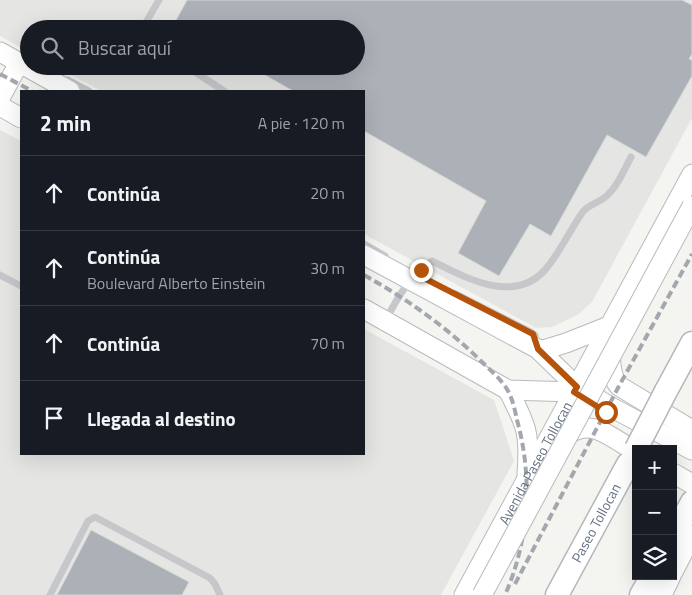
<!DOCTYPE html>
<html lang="es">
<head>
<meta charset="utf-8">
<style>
  body { margin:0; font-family:"Titillium Web",sans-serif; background:#20242c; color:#f1f3f6 }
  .controls { position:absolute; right:15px; bottom:15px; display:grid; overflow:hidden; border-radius:0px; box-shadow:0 5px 20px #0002 }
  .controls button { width:45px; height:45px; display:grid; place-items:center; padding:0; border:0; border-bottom:1px solid #363941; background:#171b24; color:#f1f3f6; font:25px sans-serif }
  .stop { position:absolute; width:15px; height:15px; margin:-11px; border:4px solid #b45309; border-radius:50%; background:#fff }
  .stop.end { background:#b45309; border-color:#fff; box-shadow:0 1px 5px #0008 }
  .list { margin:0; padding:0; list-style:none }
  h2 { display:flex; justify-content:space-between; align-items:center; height:65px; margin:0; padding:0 20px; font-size:21px }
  h2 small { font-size:16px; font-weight:400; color:#9ea1a6 }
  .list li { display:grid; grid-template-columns:32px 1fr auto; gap:15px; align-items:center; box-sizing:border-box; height:75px; padding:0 20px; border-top:1px solid #363941 }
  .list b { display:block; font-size:19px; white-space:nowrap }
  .list p { margin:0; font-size:16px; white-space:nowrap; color:#9ea1a6 }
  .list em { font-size:16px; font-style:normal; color:#9ea1a6 }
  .icon { flex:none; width:28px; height:28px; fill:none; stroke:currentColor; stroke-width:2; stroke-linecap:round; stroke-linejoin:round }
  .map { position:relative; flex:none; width:692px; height:595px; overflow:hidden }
  .search { position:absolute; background:#171b24; box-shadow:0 5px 20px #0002; left:20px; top:20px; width:345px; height:55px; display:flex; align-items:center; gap:12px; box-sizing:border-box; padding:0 18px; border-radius:28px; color:#9ea1a6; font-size:19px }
  .panel { position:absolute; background:#171b24; box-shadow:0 5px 20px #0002; left:20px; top:90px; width:345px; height:365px; border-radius:0px }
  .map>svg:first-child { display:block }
  .built { fill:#e5e6e4 }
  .building { fill:#abb1b7; stroke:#d6d6d4 }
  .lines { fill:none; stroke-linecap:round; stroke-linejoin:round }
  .secondary-casing { stroke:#b7babf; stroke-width:21 }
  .trunk-casing { stroke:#b5b7bb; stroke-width:25 }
  .service { stroke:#c5c7cb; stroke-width:7 }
  .secondary { stroke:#fff; stroke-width:19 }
  .trunk { stroke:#fff; stroke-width:22 }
  .rail { stroke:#a3a7ae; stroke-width:4; stroke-dasharray:8 4; stroke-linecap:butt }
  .secondary-bridge-casing { stroke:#b7babf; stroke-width:21; stroke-linecap:butt }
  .trunk-bridge-casing { stroke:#b5b7bb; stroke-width:25; stroke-linecap:butt }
  .secondary-bridge { stroke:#fff; stroke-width:19 }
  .trunk-bridge { stroke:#fff; stroke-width:22 }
  .route { stroke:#b45309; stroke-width:6 }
  .labels { text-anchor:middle; stroke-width:5; stroke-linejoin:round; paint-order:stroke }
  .street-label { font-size:14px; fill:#647182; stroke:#fff }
</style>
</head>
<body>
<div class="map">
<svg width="692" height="595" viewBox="0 0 692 595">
  <rect width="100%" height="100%" fill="#f4f5f1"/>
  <g class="built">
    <path d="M0 0H692V118L592 302 579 314 565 321 552 327 536 328 364 234V91H101L55 66H356V29H29V52L0 36Z"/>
    <path d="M0 130 21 141V454H364V329L494 400 514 461 441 595H0Z"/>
  </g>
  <g class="building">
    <path d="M187 0H682L692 5V54L689 59 692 60V76L646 157 607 135 551 236 530 224 499 276 458 253 486 201 364 131V91H293L249 66H356V29H183L174 24Z"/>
    <path d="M91 530 189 582 182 595H57Z"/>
  </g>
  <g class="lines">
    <defs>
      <g id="secondary">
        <path d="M0 52 70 91"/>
        <path d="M0 98 19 63"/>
        <path d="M0 106 21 118"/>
        <path d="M364 255 538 349 577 387 609 406 692 450"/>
        <path d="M364 309 508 390 574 392"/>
        <path d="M610 349C611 362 610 376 619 386L692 430"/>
        <path d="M540 351 566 343 609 326"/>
        <path d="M508 390C527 426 530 434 527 474"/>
        <path d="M560 438C568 433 580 427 590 428 603 429 624 445 636 452"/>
        <path d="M673 473 692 484"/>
        <path d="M673 572 692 535"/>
        <path id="s1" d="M464 595 692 174"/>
        <path d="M662 595 671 576"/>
      </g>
      <g id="trunk">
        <path d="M666 391 692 343"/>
        <path d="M673 536 692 502"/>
        <path id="s2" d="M557 595 628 464"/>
        <path d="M641 595 652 576"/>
      </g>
    </defs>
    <use href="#secondary" class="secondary-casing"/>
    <use href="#trunk" class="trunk-casing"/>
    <g class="service">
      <path d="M142 29 159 0"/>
      <path d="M186 66 224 91"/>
      <path d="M68 80 89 91"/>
      <path d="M364 244 385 256"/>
      <path d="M0 275 21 286"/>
      <path d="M456 294 531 332 535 335 537 346"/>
      <path d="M386 320C397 298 411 274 432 261 466 278 513 304 544 271 558 256 570 230 582 213 587 205 596 204 604 198 617 188 623 172 631 157"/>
      <path d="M50 595 88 521 95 517 210 578 215 584 220 595"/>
    </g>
    <use href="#secondary" class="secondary"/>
    <use href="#trunk" class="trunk"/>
    <g class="rail">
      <path d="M0 74 32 91"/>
      <path d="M364 275C407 299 448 328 483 363 491 371 503 381 508 391 513 400 515 411 517 420 533 477 529 541 505 595"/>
      <path d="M515 584 619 386 692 254"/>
    </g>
    <defs>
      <path id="secondary-bridge" d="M482 595 692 206"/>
      <path id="trunk-bridge" d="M636 449 666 391"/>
    </defs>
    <use href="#secondary-bridge" class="secondary-bridge-casing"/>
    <use href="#trunk-bridge" class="trunk-bridge-casing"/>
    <use href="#secondary-bridge" class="secondary-bridge"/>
    <use href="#trunk-bridge" class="trunk-bridge"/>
  </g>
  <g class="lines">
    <path class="route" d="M421 270 416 274 533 334 538 349 577 387 574 392 606 412"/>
  </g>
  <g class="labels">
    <g class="street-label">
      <text dy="5" stroke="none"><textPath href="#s1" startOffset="150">Avenida Paseo Tollocan</textPath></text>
      <text dy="5" stroke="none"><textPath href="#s2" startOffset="82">Paseo Tollocan</textPath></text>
    </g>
  </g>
</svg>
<div class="controls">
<button>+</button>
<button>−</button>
<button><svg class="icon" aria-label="layers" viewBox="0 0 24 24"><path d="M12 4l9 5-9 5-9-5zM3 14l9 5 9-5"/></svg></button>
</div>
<div class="stop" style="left:606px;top:412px"></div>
<div class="stop end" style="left:421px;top:270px"></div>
<div class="search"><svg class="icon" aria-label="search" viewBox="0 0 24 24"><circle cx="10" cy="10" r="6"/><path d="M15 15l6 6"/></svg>Buscar aquí</div>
<section class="panel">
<h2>2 min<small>A pie · 120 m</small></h2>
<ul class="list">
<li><svg class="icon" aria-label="ahead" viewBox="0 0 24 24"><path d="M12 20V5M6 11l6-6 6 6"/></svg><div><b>Continúa</b></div><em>20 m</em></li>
<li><svg class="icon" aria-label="ahead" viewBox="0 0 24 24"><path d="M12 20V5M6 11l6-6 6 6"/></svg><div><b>Continúa</b><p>Boulevard Alberto Einstein</p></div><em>30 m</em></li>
<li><svg class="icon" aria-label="ahead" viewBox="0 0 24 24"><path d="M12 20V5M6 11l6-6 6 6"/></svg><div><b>Continúa</b></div><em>70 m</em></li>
<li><svg class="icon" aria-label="arrive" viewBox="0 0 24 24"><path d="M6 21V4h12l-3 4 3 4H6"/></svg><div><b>Llegada al destino</b></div></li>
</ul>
</section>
</div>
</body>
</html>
